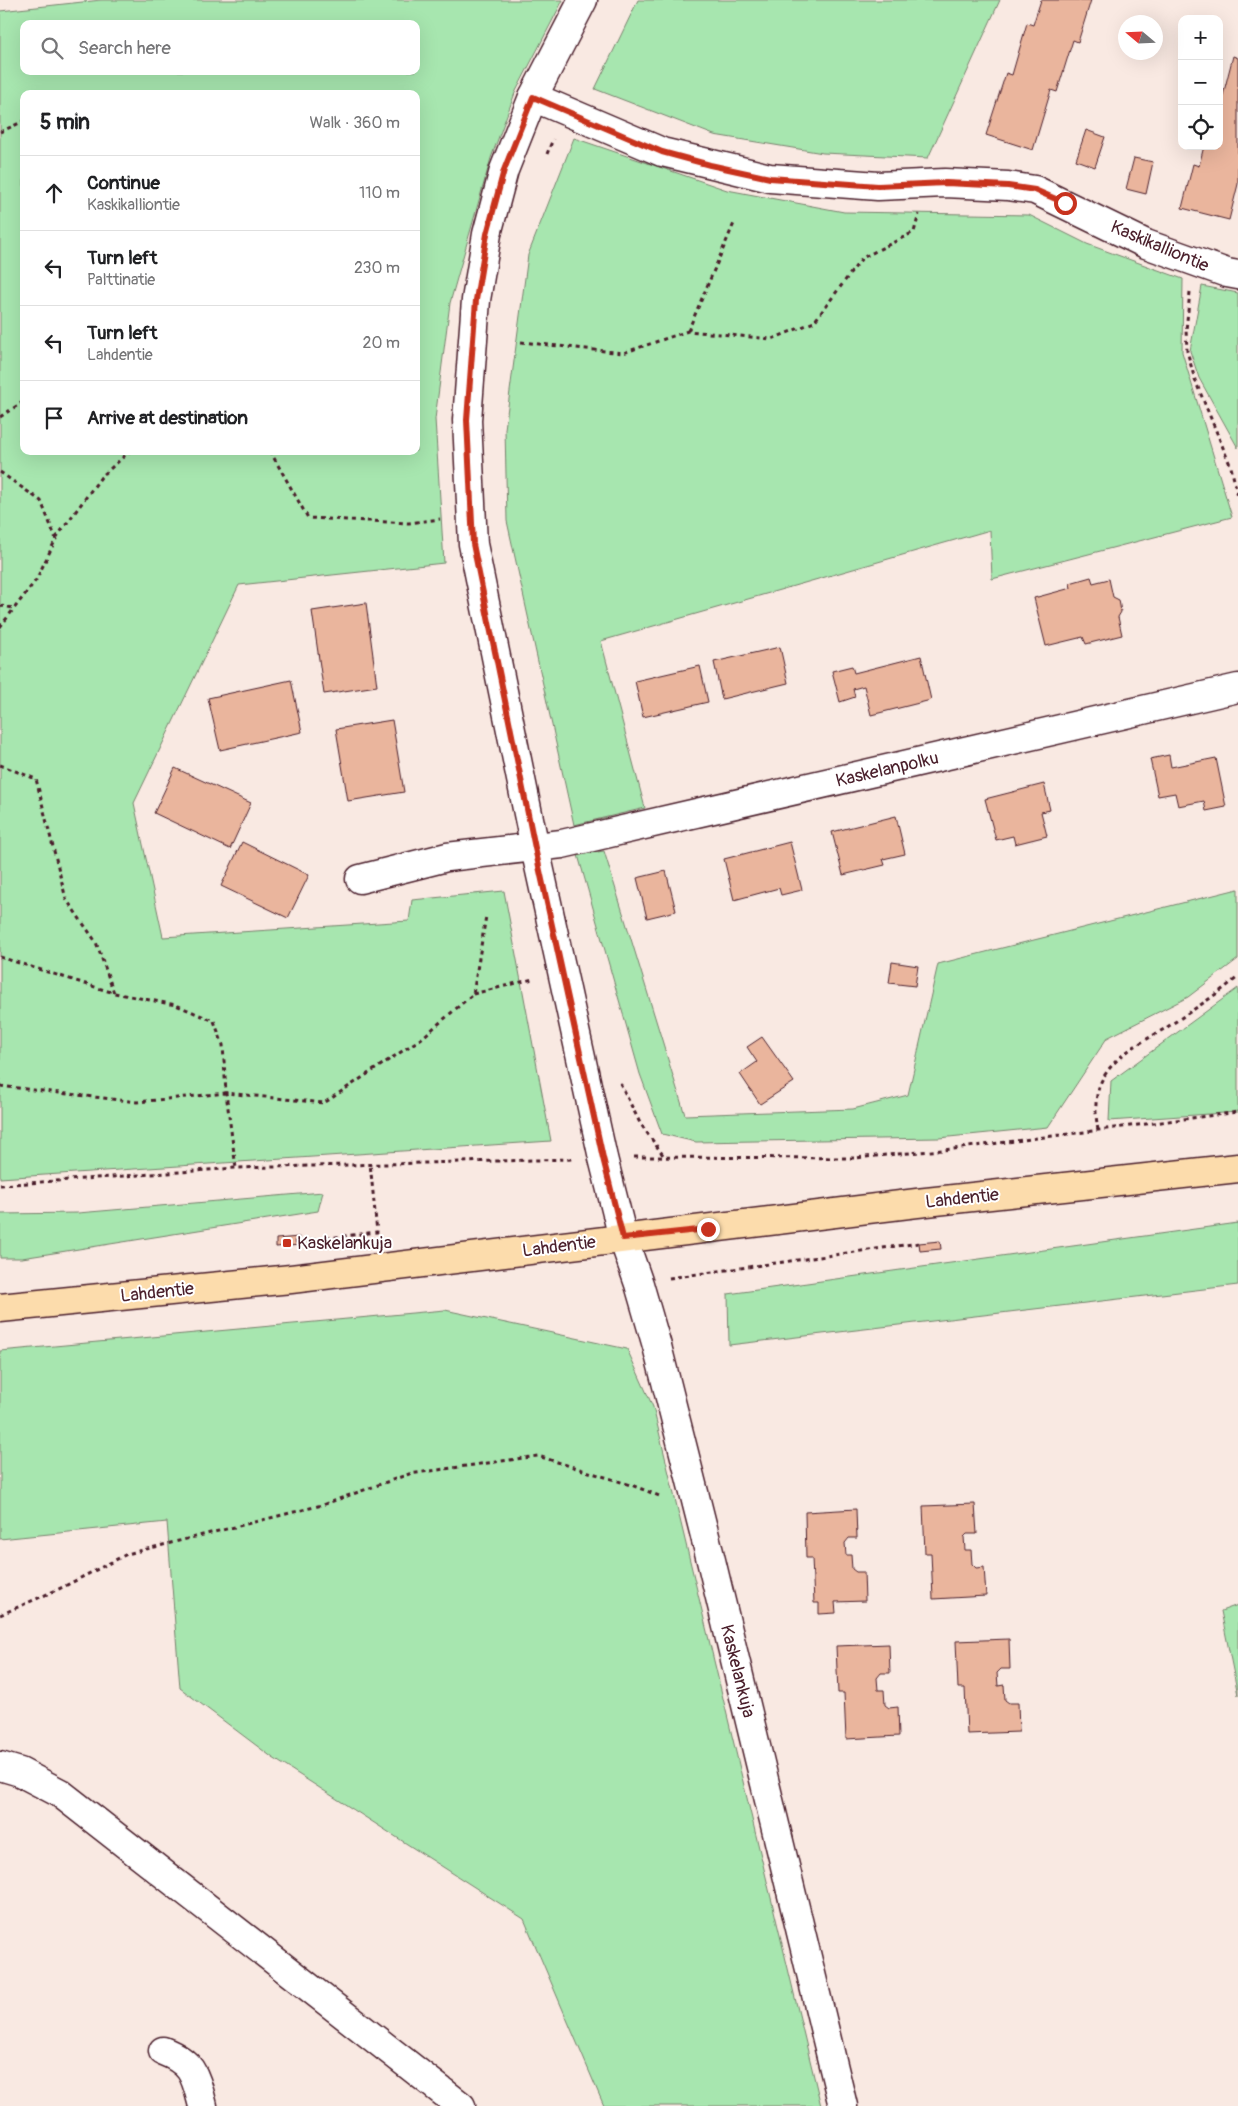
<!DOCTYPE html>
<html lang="en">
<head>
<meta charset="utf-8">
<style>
  body { margin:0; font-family:Pangolin,sans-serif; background:#f2f2f2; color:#202124 }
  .controls { position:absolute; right:15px; top:15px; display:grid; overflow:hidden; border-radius:10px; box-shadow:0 5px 20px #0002 }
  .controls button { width:45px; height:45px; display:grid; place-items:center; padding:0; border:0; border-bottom:1px solid #e0e0e0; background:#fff; color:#202124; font:25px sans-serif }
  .compass { position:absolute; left:1118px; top:15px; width:45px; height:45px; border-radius:50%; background:#fff; box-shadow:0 5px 20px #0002; rotate:289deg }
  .stop { position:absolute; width:15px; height:15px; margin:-11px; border:4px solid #c8321e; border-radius:50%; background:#fff }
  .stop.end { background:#c8321e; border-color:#fff; box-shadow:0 1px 5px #0008 }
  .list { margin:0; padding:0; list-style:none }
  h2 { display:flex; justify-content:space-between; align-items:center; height:65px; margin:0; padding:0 20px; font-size:21px }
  h2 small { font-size:16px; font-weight:400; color:#757577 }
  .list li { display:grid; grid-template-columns:32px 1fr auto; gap:15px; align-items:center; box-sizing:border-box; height:75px; padding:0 20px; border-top:1px solid #e0e0e0 }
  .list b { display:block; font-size:19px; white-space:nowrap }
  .list p { margin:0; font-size:16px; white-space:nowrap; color:#757577 }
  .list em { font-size:16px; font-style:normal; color:#757577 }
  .icon { flex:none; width:28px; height:28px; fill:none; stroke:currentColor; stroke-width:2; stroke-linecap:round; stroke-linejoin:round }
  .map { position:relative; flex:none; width:1238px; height:2106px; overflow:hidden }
  .search { position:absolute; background:#fff; box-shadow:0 5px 20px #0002; left:20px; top:20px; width:400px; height:55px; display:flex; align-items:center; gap:12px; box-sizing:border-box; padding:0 18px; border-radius:10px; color:#757577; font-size:19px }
  .panel { position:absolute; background:#fff; box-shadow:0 5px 20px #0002; left:20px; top:90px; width:400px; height:365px; border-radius:10px }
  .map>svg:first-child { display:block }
  .green { fill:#a7e6af; stroke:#78826d; fill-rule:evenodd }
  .building { fill:#eab59d; stroke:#4a1f2b }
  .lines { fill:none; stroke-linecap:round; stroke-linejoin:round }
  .minor-casing { stroke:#4a1f2b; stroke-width:31 }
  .major-casing { stroke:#4a1f2b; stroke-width:31 }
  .path { stroke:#4a1f2b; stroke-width:3; stroke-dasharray:4 4; stroke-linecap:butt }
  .minor { stroke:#fff; stroke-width:28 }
  .major { stroke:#fcdcac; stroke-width:28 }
  .route { stroke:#c8321e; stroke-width:6 }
  .poi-dot { fill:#c8321e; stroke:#fff; stroke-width:2 }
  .labels { text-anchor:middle; stroke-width:4; stroke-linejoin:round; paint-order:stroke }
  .street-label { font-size:18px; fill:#4a1f2b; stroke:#fff }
  .poi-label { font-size:18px; fill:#4a1f2b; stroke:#fff; text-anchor:start }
</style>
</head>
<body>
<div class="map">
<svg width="1238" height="2106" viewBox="0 0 1238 2106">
  <rect width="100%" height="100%" fill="#f9e9e2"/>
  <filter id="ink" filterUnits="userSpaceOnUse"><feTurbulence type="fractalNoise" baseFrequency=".02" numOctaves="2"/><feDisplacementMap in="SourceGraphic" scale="10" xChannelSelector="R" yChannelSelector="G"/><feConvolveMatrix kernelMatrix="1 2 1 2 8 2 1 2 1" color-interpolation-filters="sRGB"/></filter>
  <g filter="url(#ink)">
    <g class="green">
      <path d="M101 0H563L515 93 491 158 450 303 435 419 444 563 239 585 134 803 163 937 409 921 412 900 504 891 551 1141 0 1178V11ZM24 24H416V71H24ZM24 94H416V451H24Z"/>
      <path d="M638 0H1000L928 158 823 153 714 135 595 89Z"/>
      <path d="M574 138 727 190 844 212 1029 215 1087 244 1183 279 1182 352 1232 517 992 579 990 530 601 641 645 808 574 825 507 521 505 429 528 255Z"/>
      <path d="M1202 286 1238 293V448L1199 378 1190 351Z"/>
      <path d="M604 851 685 1115 853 1109 908 1095 938 964 1238 889V959L1188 997 1107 1038 1048 1127 939 1138 696 1142 662 1134 640 1074 578 855Z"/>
      <path d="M1238 988V1112L1109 1121 1111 1081Z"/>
      <path d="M323 1192 318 1211 22 1258H0V1214L78 1213Z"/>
      <path d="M1238 1223V1285L729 1345 728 1294Z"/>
      <path d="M445 1310 627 1349 653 1407 821 2106H604L524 1919 273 1758 180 1688 167 1522 0 1539V1351Z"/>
      <path d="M1238 1605V1695L1221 1611Z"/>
    </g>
    <g class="building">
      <path d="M1041 0H1091L1078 42 1073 40 1057 92 1051 90 1033 150 986 135 1006 73 1012 75 1027 23 1033 25Z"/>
      <path d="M1233 56 1238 58V184L1229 220 1182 208 1193 164 1199 166 1204 146H1219V111Z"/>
      <path d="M1086 130 1105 137 1095 167 1076 160Z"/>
      <path d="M1134 158 1153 162 1146 194 1126 189Z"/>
      <path d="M1091 577 1093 583 1109 579 1113 597 1119 600 1121 612 1118 617 1122 635 1086 644 1083 637 1046 646 1034 598 1071 588 1070 583Z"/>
      <path d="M366 603 377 686 324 694 312 611Z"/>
      <path d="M780 647 788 683 722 699 714 662Z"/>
      <path d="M921 656 931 700 871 715 864 686 853 689 855 697 840 702 832 671 852 666 854 673Z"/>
      <path d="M700 666 708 702 643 717 635 681Z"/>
      <path d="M291 680 302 732 220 750 208 698Z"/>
      <path d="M392 720 404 792 348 801 336 729Z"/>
      <path d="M1169 755 1171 767 1216 758 1226 807 1206 811 1204 801 1178 806 1175 793 1158 796 1150 759Z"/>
      <path d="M175 768 251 803 230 849 154 813Z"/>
      <path d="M1044 784 1050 810 1041 812 1047 836 1015 844 1013 836 996 840 985 799Z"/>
      <path d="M896 816 905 854 883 859 885 865 843 875 832 832Z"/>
      <path d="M242 842 309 875 288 918 221 886Z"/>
      <path d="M790 842 802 890 781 895 779 888 734 900 724 859Z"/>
      <path d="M666 871 676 911 647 918 637 878Z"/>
      <path d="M892 962 918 966 915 986 889 983Z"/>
      <path d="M762 1037 794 1082 760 1104 740 1074 757 1062 747 1047Z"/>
      <path d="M299 1237 300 1245 276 1247V1239Z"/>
      <path d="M940 1241 941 1249 920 1251 919 1243Z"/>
      <path d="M975 1504 977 1534H967L964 1537 965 1550H971L972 1564 976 1568 984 1567 986 1596 933 1599 931 1553H925L923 1506Z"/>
      <path d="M856 1509 857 1538H849L845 1543 846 1555H851L852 1569 856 1572H864L865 1601 835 1602 836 1613 819 1614V1603H814L812 1558H806L805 1512Z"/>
      <path d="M1009 1639 1010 1669H1001L997 1673 998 1686 1004 1685 1005 1700 1009 1703H1018L1019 1732 967 1734 965 1688H958L956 1641Z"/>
      <path d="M889 1644 890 1673H881L877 1678 878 1690H884L885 1705 889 1708 898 1707 899 1736 846 1739 844 1693H838L836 1646Z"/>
    </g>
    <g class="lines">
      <defs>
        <g id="minor">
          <path d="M583 0 533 97 504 170 487 234 476 300 467 420 473 544 535 848 603 1158 623 1238 639 1284 657 1346 709 1552 843 2106"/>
          <path d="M533 97 662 152 770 178 878 186 945 183 1008 186 1035 190 1146 244 1227 273 1238 275"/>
          <path d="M360 879 447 857 562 844 1238 688"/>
          <path d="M0 1766 20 1772 60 1793 461 2106"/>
          <path d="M163 2051C194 2063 195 2076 203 2106"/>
        </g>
        <path id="major" d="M0 1308 291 1279 917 1203 1238 1168"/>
      </defs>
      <use href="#minor" class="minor-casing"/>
      <use href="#major" class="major-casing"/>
      <g class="path">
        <path d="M0 132 24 121"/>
        <path d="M547 154 553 139"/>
        <path d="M1190 292 1186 330 1187 351 1195 380 1231 467 1238 497"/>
        <path d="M688 331 735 221"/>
        <path d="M521 342 623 353 688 331 772 339 814 322 862 258 914 232 919 214"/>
        <path d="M0 417 24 401"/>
        <path d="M270 451 308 518 409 523 440 519"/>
        <path d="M0 472 41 501 56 539 36 580 0 627"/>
        <path d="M56 538 101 477 130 451"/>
        <path d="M0 606 14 608"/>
        <path d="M0 765 36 779 66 899 96 942 114 993"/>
        <path d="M0 957 114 993 176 1005 214 1021 223 1045 226 1093 236 1168"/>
        <path d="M473 994 533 979"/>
        <path d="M620 1083 640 1123 663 1155"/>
        <path d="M0 1086 137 1102 226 1093 324 1103 422 1038 473 994 486 916"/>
        <path d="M1098 1130C1095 1113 1094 1094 1103 1078 1118 1051 1148 1040 1172 1024 1194 1009 1218 994 1238 977"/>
        <path d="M634 1157 854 1158 953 1149 1238 1112"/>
        <path d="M0 1185 236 1168 573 1159"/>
        <path d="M287 1243 377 1232 370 1163"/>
        <path d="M669 1278 919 1243"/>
        <path d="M0 1615 63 1587 127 1554 322 1505 409 1474 538 1456 634 1486 662 1497"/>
      </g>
      <use href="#minor" class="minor"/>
      <use href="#major" class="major"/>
    </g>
  </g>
  <g class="lines" filter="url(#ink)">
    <path class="route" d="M708 1229 623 1238 603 1158 535 848 473 544 467 420 476 300 487 234 504 170 533 97 662 152 710 165 770 178 878 186 946 183 1008 186 1035 190 1065 203"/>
  </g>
  <rect class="poi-dot" x="282" y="1238" width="10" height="10" rx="2.5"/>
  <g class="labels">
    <g class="street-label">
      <text transform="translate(1160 246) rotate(23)" y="6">Kaskikalliontie</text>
      <text transform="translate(887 769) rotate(-13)" y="6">Kaskelanpolku</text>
      <text transform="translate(962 1198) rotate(-6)" y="6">Lahdentie</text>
      <text transform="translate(559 1246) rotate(-7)" y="6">Lahdentie</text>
      <text transform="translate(157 1292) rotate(-6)" y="6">Lahdentie</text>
      <text transform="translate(738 1671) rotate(76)" y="6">Kaskelankuja</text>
    </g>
    <g class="poi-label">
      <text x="297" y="1249">Kaskelankuja</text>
    </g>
  </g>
</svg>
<div class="controls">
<button>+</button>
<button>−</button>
<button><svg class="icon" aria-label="locate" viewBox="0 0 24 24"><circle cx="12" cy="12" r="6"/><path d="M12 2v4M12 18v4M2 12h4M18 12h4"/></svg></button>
</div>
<svg class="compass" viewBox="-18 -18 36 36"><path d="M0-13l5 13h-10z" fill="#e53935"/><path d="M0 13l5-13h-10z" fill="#757577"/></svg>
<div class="stop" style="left:1065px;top:203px"></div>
<div class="stop end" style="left:708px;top:1229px"></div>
<div class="search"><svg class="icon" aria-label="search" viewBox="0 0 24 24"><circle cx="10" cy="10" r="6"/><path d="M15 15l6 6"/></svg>Search here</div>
<section class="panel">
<h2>5 min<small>Walk · 360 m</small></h2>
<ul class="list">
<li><svg class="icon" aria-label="ahead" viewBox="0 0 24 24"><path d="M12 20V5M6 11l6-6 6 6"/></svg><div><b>Continue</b><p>Kaskikalliontie</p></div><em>110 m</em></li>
<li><svg class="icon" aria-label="left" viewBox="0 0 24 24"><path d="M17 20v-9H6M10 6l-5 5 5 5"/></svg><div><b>Turn left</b><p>Palttinatie</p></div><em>230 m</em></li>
<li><svg class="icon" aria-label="left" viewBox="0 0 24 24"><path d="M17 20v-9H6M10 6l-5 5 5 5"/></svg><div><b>Turn left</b><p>Lahdentie</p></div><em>20 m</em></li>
<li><svg class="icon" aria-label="arrive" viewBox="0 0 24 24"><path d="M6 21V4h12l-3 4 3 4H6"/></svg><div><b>Arrive at destination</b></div></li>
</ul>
</section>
</div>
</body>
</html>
